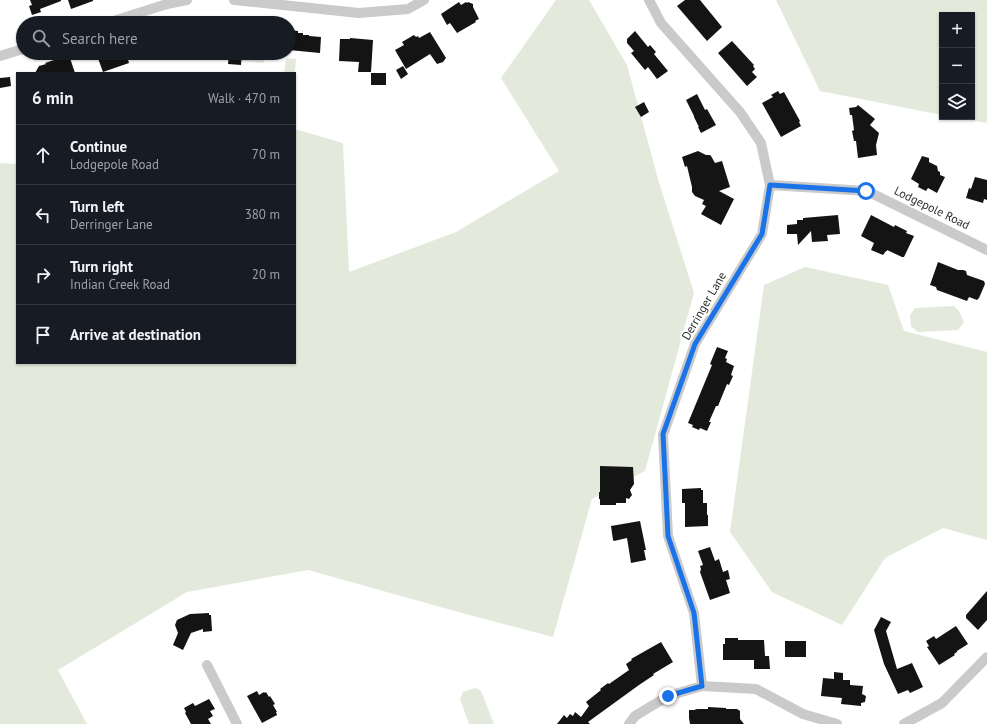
<!DOCTYPE html>
<html lang="en">
<head>
<meta charset="utf-8">
<style>
  body { margin:0; font-family:"PT Sans",sans-serif; background:#20242c; color:#f1f3f6 }
  .controls { position:absolute; right:12px; top:12px; display:grid; overflow:hidden; border-radius:0px; box-shadow:0 1px 3px #0004 }
  .controls button { width:36px; height:36px; display:grid; place-items:center; padding:0; border:0; border-bottom:1px solid #363941; background:#171b24; color:#f1f3f6; font:20px sans-serif }
  .stop { position:absolute; width:12px; height:12px; margin:-9px; border:3px solid #1a73e8; border-radius:50%; background:#fff }
  .stop.end { background:#1a73e8; border-color:#fff; box-shadow:0 1px 4px #0008 }
  .list { margin:0; padding:0; list-style:none }
  h2 { display:flex; justify-content:space-between; align-items:center; height:52px; margin:0; padding:0 16px; font-size:17px }
  h2 small { font-size:13px; font-weight:400; color:#9ea1a6 }
  .list li { display:grid; grid-template-columns:26px 1fr auto; gap:12px; align-items:center; box-sizing:border-box; height:60px; padding:0 16px; border-top:1px solid #363941 }
  .list b { display:block; font-size:15px; white-space:nowrap }
  .list p { margin:0; font-size:13px; white-space:nowrap; color:#9ea1a6 }
  .list em { font-size:13px; font-style:normal; color:#9ea1a6 }
  .icon { flex:none; width:22px; height:22px; fill:none; stroke:currentColor; stroke-width:2; stroke-linecap:round; stroke-linejoin:round }
  .map { position:relative; flex:none; width:987px; height:724px; overflow:hidden }
  .search { position:absolute; background:#171b24; box-shadow:0 1px 3px #0004; left:16px; top:16px; width:280px; height:44px; display:flex; align-items:center; gap:10px; box-sizing:border-box; padding:0 14px; border-radius:22px; color:#9ea1a6; font-size:15px }
  .panel { position:absolute; background:#171b24; box-shadow:0 1px 3px #0004; left:16px; top:72px; width:280px; height:292px; border-radius:0px }
  .map>svg:first-child { display:block }
  .green { fill:#e3eadb }
  .building { fill:#141414 }
  .lines { fill:none; stroke-linecap:round; stroke-linejoin:round }
  .street { stroke:#cacaca; stroke-width:10 }
  .route { stroke:#1a73e8; stroke-width:5 }
  .labels { text-anchor:middle; stroke-width:4; stroke-linejoin:round; paint-order:stroke }
  .street-label { font-size:12px; fill:#2d2d2d; stroke:#fff }
</style>
</head>
<body>
<div class="map">
<svg width="987" height="724" viewBox="0 0 987 724">
  <rect width="100%" height="100%" fill="#fff"/>
  <g class="green">
    <path d="M556 0H589L627 65 658 179 694 293 645 471 592 499 553 637 462 613 308 570 187 592 58 670 87 724H0V163L17 164V363H295V129L343 143 349 272 456 232 559 171 501 78Z"/>
    <path d="M776 0H987V123L954 117H972V15H942V115L820 91Z"/>
    <path d="M245 17 263 19 266 23H244Z"/>
    <path d="M242 53H265L264 63 241 61Z"/>
    <path d="M286 58 296 59 295 73H284Z"/>
    <path d="M805 267 888 285 904 331 987 352V540L943 528 885 558 842 625 772 592 730 532 764 285Z"/>
    <path d="M954 306 959 311 964 322 958 330 918 332 911 326 910 315 915 308Z"/>
    <path d="M475 688 478 689 481 691 494 724H469L460 699 463 692Z"/>
  </g>
  <g class="building">
    <path d="M30 0H61V1L40 9 41 12 32 15 29 6 32 5Z"/>
    <path d="M68 0H93V1L71 9Z"/>
    <path d="M685 0H700L722 27 707 41 677 6Z"/>
    <path d="M459 2 461 5 466 2 467 3 468 2 473 4V7L479 19 475 21 476 22 457 33 450 23 447 25 442 16 441 14Z"/>
    <path d="M289 30 298 31V33H303V35H309V36L321 37 320 53 289 50 290 42H289Z"/>
    <path d="M635 31 648 47 650 45 656 52 654 54 668 71 657 79 648 67 645 70 631 53 634 51 627 43V39Z"/>
    <path d="M430 32 446 58 443 62 437 64 430 54 406 69 395 50 404 45 402 42 414 35 416 37 418 36 419 38Z"/>
    <path d="M350 38 373 40 371 72H358L359 62 339 61 340 39H350Z"/>
    <path d="M732 41 754 65 753 66 755 69 752 72 757 77 747 86 718 53Z"/>
    <path d="M96 53H126L129 63 103 72Z"/>
    <path d="M229 53H242L241 65 228 64Z"/>
    <path d="M69 55 75 73H35L39 66 46 64 45 63Z"/>
    <path d="M403 66 408 74 401 79 396 70Z"/>
    <rect x="371" y="73" width="15" height="12"/>
    <path d="M10 77 11 86 0 88V78Z"/>
    <path d="M778 91 780 94 784 92 800 121 799 122 801 126 781 137 762 103 773 97 771 95Z"/>
    <path d="M697 94 705 110 707 109 716 125 701 133 698 127H699L694 117V116L686 100Z"/>
    <path d="M644 102 649 112 641 117 635 107Z"/>
    <path d="M858 105 875 119 870 125 879 133 876 145 877 155 858 158 856 141H854L852 131 854 130 852 115H850L849 108 856 107Z"/>
    <path d="M698 151 706 155H710L711 156 715 163 722 161 730 187 719 191 734 199 721 225 701 214 706 206 702 204 704 200 695 196 692 192V187L687 166 685 167 682 157Z"/>
    <path d="M922 156 929 158V162L937 166 938 171 940 172V175L945 177 937 193 928 188 926 191 918 187 919 184 911 179Z"/>
    <path d="M975 177 987 180V200L984 199 983 203 966 198 969 188 971 189Z"/>
    <path d="M838 215 840 234 827 235 828 241 812 242 811 231 798 245 797 234H787V225L797 224V220H803V218Z"/>
    <path d="M871 215 894 227 895 225 907 231 906 233 914 236 904 257H902L887 250V251H886L883 255 871 250 874 243 861 236Z"/>
    <path d="M938 262 958 270H963L966 271 967 275 984 281 985 284 979 298 977 300 969 297 967 301 937 290 936 287 930 285Z"/>
    <path d="M717 347 728 351 725 358 727 359 726 362 734 366 731 375 733 376 729 385 727 384 718 406H716L709 422H711L707 431 700 428 699 430 692 427 693 425 688 423 712 365 710 364Z"/>
    <path d="M600 466 633 467 634 484 630 490 632 495 629 499 626 498V503H616V505H600V499H599V492H600Z"/>
    <path d="M701 488V490H703V503H707V515H708V526L685 527V503H682V489Z"/>
    <path d="M640 521 646 550H644L646 560 631 563 627 538 614 541 613 540 611 526Z"/>
    <path d="M710 547 715 561 719 559 723 572 728 570 730 579 726 580 730 593 710 600 700 572 701 569 700 566 703 565 698 551Z"/>
    <path d="M987 591V620L978 630 966 618V615Z"/>
    <path d="M209 613V615H211L212 631 203 632V629L191 633 183 650 173 645 178 633 175 625 177 620 190 614Z"/>
    <path d="M881 617 891 622 886 631 897 669 912 663 923 687 910 693 908 690 898 694 884 664 874 630Z"/>
    <path d="M956 626 968 644 957 651V652L954 654 955 655 939 665 927 647 929 646 926 641 934 636 936 639Z"/>
    <path d="M725 638H738V640H764L765 656H769L770 669H754V660H723V644H725Z"/>
    <rect x="785" y="641" width="21" height="16"/>
    <path d="M661 642 673 662 653 674 654 675 639 685 588 722 590 724H557L564 715 567 718 570 714 573 716 575 712 581 717 589 706 586 702 601 690 600 689 608 683 609 684 629 670 626 664 632 660 631 659Z"/>
    <path d="M834 672 843 673V680H850V685L863 686 862 694 866 696 865 702 861 703V706L841 704 842 698 821 696 823 678 834 679Z"/>
    <path d="M257 691 259 695 264 692 265 693 266 692 269 697 270 696 275 704 273 705 277 712H276L277 715 262 723 247 696Z"/>
    <path d="M209 699 215 709 210 711 213 716 208 719 211 724H191L185 713 186 712 184 708 193 703 195 706Z"/>
    <path d="M708 707 726 708V709H737L740 711V719L744 724H690L689 718V710H694L697 709H708Z"/>
  </g>
  <g class="lines">
    <g class="street">
      <path d="M234 0 359 13 408 9 424 0"/>
      <path d="M649 0 661 23 740 112 761 143 770 185 762 234 695 344 663 435 668 536 694 613 702 686"/>
      <path d="M107 23 167 4 187 0"/>
      <path d="M0 56 23 49"/>
      <path d="M770 185 867 191 987 250"/>
      <path d="M207 665 237 724"/>
      <path d="M629 724 635 716 668 696 702 686 756 689 803 714 837 724"/>
      <path d="M904 724 942 703 987 657"/>
    </g>
  </g>
  <g class="lines">
    <path class="route" d="M668 696 702 686 694 613 668 536 663 434 695 344 762 234 770 185 866 191"/>
  </g>
  <g class="labels">
    <g class="street-label">
      <text transform="translate(932 208) rotate(26)" y="4">Lodgepole Road</text>
      <text transform="translate(704 306) rotate(-60)" y="4">Derringer Lane</text>
    </g>
  </g>
</svg>
<div class="controls">
<button>+</button>
<button>−</button>
<button><svg class="icon" aria-label="layers" viewBox="0 0 24 24"><path d="M12 4l9 5-9 5-9-5zM3 14l9 5 9-5"/></svg></button>
</div>
<div class="stop" style="left:866px;top:191px"></div>
<div class="stop end" style="left:668px;top:696px"></div>
<div class="search"><svg class="icon" aria-label="search" viewBox="0 0 24 24"><circle cx="10" cy="10" r="6"/><path d="M15 15l6 6"/></svg>Search here</div>
<section class="panel">
<h2>6 min<small>Walk · 470 m</small></h2>
<ul class="list">
<li><svg class="icon" aria-label="ahead" viewBox="0 0 24 24"><path d="M12 20V5M6 11l6-6 6 6"/></svg><div><b>Continue</b><p>Lodgepole Road</p></div><em>70 m</em></li>
<li><svg class="icon" aria-label="left" viewBox="0 0 24 24"><path d="M17 20v-9H6M10 6l-5 5 5 5"/></svg><div><b>Turn left</b><p>Derringer Lane</p></div><em>380 m</em></li>
<li><svg class="icon" aria-label="right" viewBox="0 0 24 24"><path d="M7 20v-9h11M14 6l5 5-5 5"/></svg><div><b>Turn right</b><p>Indian Creek Road</p></div><em>20 m</em></li>
<li><svg class="icon" aria-label="arrive" viewBox="0 0 24 24"><path d="M6 21V4h12l-3 4 3 4H6"/></svg><div><b>Arrive at destination</b></div></li>
</ul>
</section>
</div>
</body>
</html>
